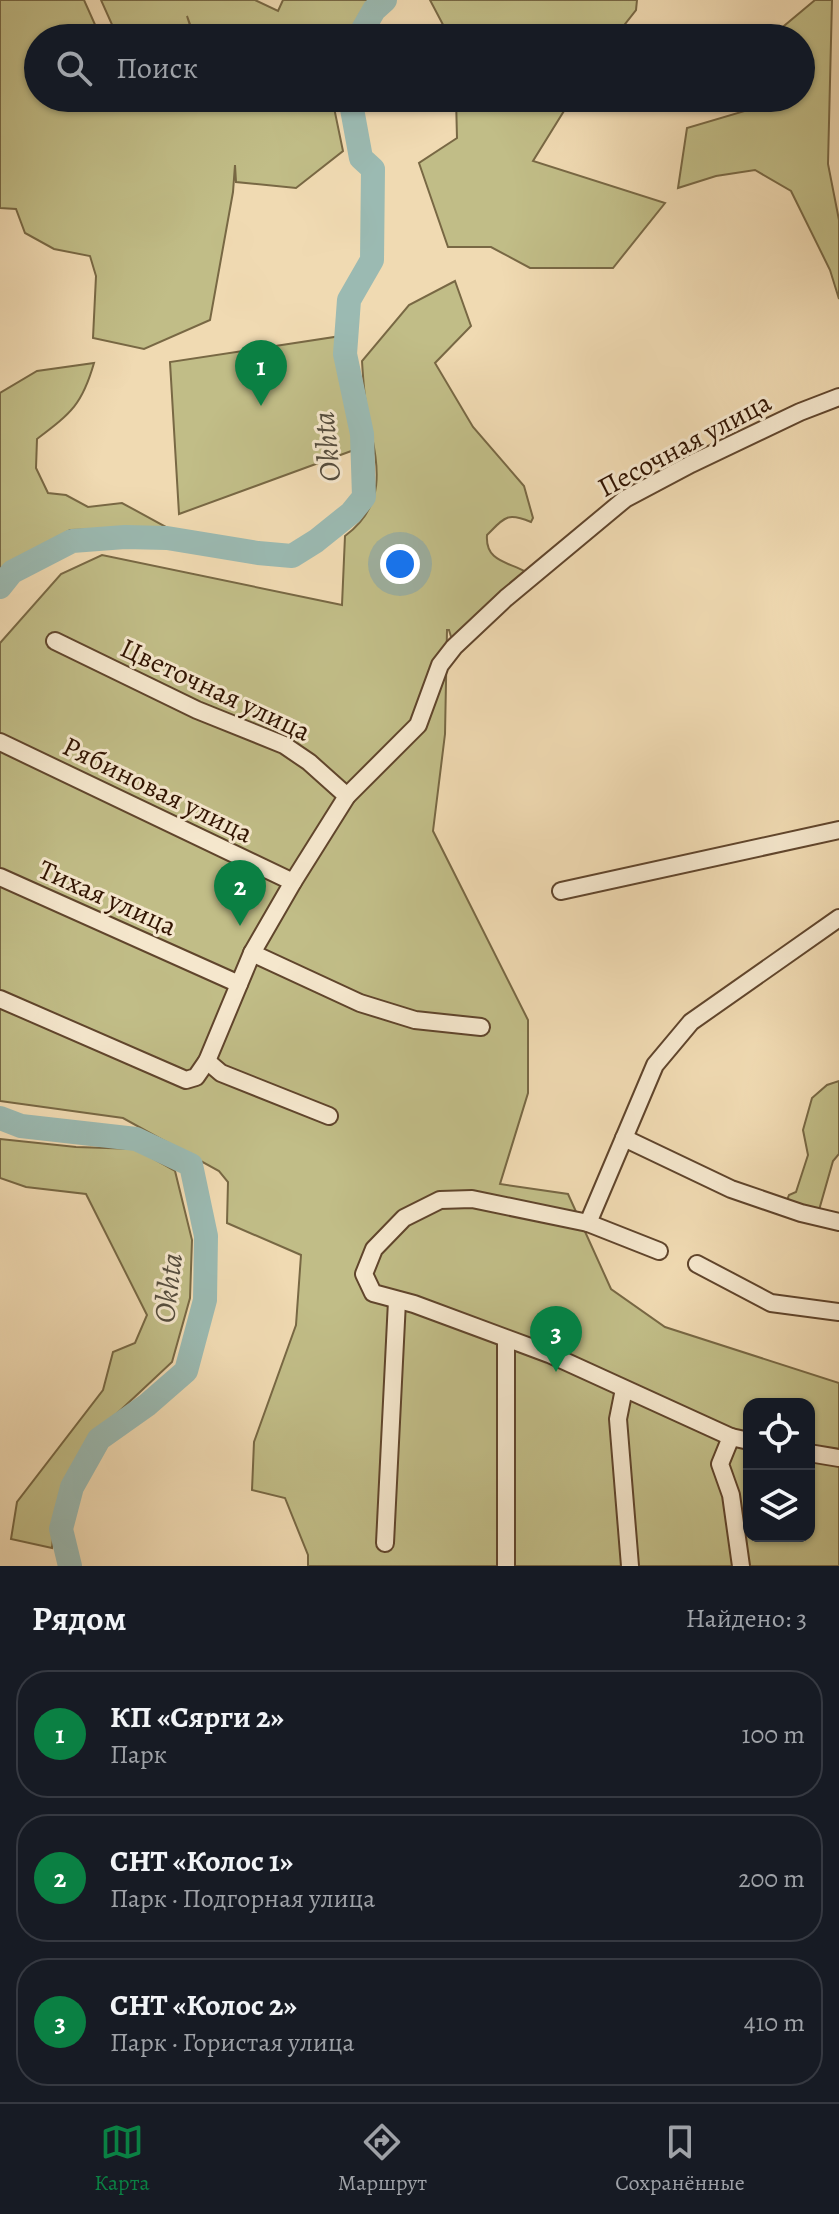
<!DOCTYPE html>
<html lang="ru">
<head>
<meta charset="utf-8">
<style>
  body { margin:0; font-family:Alegreya,serif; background:#20242c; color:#f1f3f6 }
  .controls { position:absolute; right:24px; bottom:24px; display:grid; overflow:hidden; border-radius:16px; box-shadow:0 2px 6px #0004 }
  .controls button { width:72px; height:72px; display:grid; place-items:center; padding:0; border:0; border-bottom:2px solid #363941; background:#171b24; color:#f1f3f6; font:40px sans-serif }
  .you { position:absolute; left:400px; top:564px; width:28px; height:28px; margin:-20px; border:6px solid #fff; border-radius:50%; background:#1a73e8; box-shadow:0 0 0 12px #1a73e833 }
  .badge { display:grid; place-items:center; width:52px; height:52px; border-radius:50%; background:#0b8043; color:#fff; font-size:26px; font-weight:700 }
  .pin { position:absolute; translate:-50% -66px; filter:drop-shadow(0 2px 4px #0008) }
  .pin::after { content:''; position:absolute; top:42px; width:28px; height:24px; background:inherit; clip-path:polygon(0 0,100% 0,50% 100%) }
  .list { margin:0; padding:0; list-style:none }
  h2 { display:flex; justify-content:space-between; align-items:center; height:104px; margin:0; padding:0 32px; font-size:34px }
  h2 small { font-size:26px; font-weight:400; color:#9ea1a6 }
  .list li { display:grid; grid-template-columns:52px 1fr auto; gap:24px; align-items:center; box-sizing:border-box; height:128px; margin:0 16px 16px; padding:0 16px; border:2px solid #363941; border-radius:32px }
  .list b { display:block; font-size:30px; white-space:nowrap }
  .list p { margin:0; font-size:26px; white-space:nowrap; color:#9ea1a6 }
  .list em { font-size:26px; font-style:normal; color:#9ea1a6 }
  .icon { flex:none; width:44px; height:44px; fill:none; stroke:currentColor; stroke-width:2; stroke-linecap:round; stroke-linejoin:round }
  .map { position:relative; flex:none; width:839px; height:1566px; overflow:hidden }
  .search { position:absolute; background:#171b24; box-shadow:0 2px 6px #0004; left:24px; right:24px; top:24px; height:88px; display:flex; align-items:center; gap:20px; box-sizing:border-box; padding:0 28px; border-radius:44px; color:#9ea1a6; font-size:30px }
  .sheet { height:536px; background:#171b24 }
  nav { display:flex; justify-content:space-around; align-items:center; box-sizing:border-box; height:112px; border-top:2px solid #363941; background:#171b24; font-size:22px; color:#9ea1a6 }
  nav a { display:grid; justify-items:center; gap:4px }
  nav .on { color:#0b8043 }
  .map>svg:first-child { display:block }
  .green { fill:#c1bd87; stroke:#786844; stroke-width:2; fill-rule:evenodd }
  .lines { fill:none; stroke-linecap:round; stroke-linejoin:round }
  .river { stroke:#9bbab2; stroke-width:24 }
  .minor-casing { stroke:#60452c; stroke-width:20 }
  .minor { stroke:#f5e7cd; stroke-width:16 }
  .labels { text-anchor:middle; stroke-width:6; stroke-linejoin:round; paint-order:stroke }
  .street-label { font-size:28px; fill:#301300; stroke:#f5e7cd }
  .water-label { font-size:30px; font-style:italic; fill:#554d3e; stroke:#f5e7cd }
</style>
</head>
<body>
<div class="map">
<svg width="839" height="1566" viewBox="0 0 839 1566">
  <rect width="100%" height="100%" fill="#f0dab2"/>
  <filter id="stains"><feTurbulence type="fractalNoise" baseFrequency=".0025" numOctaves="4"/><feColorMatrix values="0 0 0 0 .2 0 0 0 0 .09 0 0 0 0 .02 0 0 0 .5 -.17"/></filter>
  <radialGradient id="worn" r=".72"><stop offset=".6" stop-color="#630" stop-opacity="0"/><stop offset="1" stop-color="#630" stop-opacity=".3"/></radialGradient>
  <g class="green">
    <path d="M0 0H84L101 38H38V98H332L343 151 296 188 236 182 235 165 233 192 210 320 144 349 93 338 96 276 90 256 54 249 25 233 16 209 0 208Z"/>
    <path d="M101 0H255L278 11 283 0H375L351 38H195L187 16 194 38H118Z"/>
    <path d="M430 0H637L636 10 614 38H450Z"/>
    <path d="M815 0H832L828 164 839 220V299L830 270 791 191 755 170 716 176 678 188 687 128 765 105 766 98H801V38L772 36Z"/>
    <path d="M456 98H572L533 161 665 203 613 268H530L491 247H448L419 163 457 138Z"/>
    <path d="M455 281 471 326 435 363 473 427 524 486 533 518 531 522C507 512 505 517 487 535 485 562 509 562 526 572L452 640 449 630H447L445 734 433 831 528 1020V1093L500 1184 568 1194 611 1289 665 1327 839 1383V1566H308V1555L285 1498 252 1490 254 1442 296 1325 301 1255 227 1223 228 1182 219 1171 123 1118 0 1101V643L61 574 102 555 342 605 345 536C391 502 376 459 367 411 364 394 363 377 362 361L409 305ZM749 1404H809V1536H749Z"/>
    <path d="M341 336 354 450 179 514 170 362Z"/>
    <path d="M94 363C82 405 71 413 37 439L36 468 48 493 66 495 88 507 122 503 168 528 70 530 0 571V393L37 371Z"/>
    <path d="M839 1081V1154L833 1161 819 1210 797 1206 787 1200 789 1195 796 1192 808 1155 803 1130 812 1098 827 1085Z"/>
    <path d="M0 1139 76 1147 136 1149 175 1171 192 1240 190 1298 172 1362 93 1436 68 1478 54 1526 52 1548 11 1539 17 1502 103 1390 113 1352 135 1343 147 1315 86 1194 26 1187 0 1178Z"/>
  </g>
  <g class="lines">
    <g class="river">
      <path d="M358 38 374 10 385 0"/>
      <path d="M0 587 12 572 72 541 125 537 167 538 258 553 292 556 316 541 351 513 364 497 362 434 345 354 349 300 372 260 373 169 361 158 350 98"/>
      <path d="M0 1118 21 1126 136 1139 191 1165 206 1236 205 1300 186 1371 147 1405 99 1439 72 1487 61 1529 70 1566"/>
    </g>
    <defs>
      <g id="minor">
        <path d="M55 641 197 710 284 745 309 762 347 796"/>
        <path d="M0 742 293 882"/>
        <path d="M0 877 239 984"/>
        <path d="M561 891 839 830"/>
        <path d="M252 953 360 1003 415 1020 481 1027"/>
        <path d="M0 999 186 1080 196 1077 207 1061 252 953 293 882 347 796 418 725 440 665 454 647 506 598 625 499 691 464 800 412 839 397"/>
        <path d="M207 1061 221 1073 329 1116"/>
        <path d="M624 1138 731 1189 801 1213 839 1222"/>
        <path d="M588 1223 659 1251"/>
        <path d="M697 1264 771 1303 839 1312"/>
        <path d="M624 1389 618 1419 630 1566"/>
        <path d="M731 1437 720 1464 731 1495 741 1566"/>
        <path d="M749 1441 731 1437 549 1354 414 1304 373 1293 364 1274 374 1249 404 1218 440 1200 472 1199 588 1223 655 1065 691 1022 839 918"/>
        <path d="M809 1453 839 1458"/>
        <path d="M385 1543 397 1301"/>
        <path d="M506 1566V1339"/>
      </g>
    </defs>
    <use href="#minor" class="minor-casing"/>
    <use href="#minor" class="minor"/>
  </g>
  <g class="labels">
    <g class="street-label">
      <text transform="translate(684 444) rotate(-28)" y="10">Песочная улица</text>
      <text transform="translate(216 689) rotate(25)" y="10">Цветочная улица</text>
      <text transform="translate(158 789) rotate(26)" y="10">Рябиновая улица</text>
      <text transform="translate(108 897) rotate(24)" y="10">Тихая улица</text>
    </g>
    <g class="water-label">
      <text transform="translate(327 447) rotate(-96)" y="10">Okhta</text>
      <text transform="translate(168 1288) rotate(-83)" y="10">Okhta</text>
    </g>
  </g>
  <rect width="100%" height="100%" filter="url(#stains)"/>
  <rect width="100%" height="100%" fill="url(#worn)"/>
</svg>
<div class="controls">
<button><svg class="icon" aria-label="locate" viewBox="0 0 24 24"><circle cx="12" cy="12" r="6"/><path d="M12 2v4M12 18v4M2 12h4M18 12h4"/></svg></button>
<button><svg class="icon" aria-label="layers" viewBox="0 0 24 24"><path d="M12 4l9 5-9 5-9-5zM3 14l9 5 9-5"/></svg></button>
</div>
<div class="you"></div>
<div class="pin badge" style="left:261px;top:406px">1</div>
<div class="pin badge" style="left:240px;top:926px">2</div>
<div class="pin badge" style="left:556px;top:1372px">3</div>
<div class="search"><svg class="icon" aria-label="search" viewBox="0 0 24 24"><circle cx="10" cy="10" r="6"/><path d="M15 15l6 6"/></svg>Поиск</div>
</div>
<section class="sheet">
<h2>Рядом<small>Найдено: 3</small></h2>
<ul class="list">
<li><span class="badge">1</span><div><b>КП «Сярги 2»</b><p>Парк</p></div><em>100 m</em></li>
<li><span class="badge">2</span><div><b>СНТ «Колос 1»</b><p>Парк · Подгорная улица</p></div><em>200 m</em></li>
<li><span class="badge">3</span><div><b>СНТ «Колос 2»</b><p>Парк · Гористая улица</p></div><em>410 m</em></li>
</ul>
</section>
<nav>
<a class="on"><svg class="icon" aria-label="map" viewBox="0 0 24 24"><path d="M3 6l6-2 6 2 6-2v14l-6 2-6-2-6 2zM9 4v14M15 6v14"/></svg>Карта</a>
<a><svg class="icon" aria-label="directions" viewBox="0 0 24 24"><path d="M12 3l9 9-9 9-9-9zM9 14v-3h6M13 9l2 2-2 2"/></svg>Маршрут</a>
<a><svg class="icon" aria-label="saved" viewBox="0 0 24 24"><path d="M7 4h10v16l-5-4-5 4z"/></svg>Сохранённые</a>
</nav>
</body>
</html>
